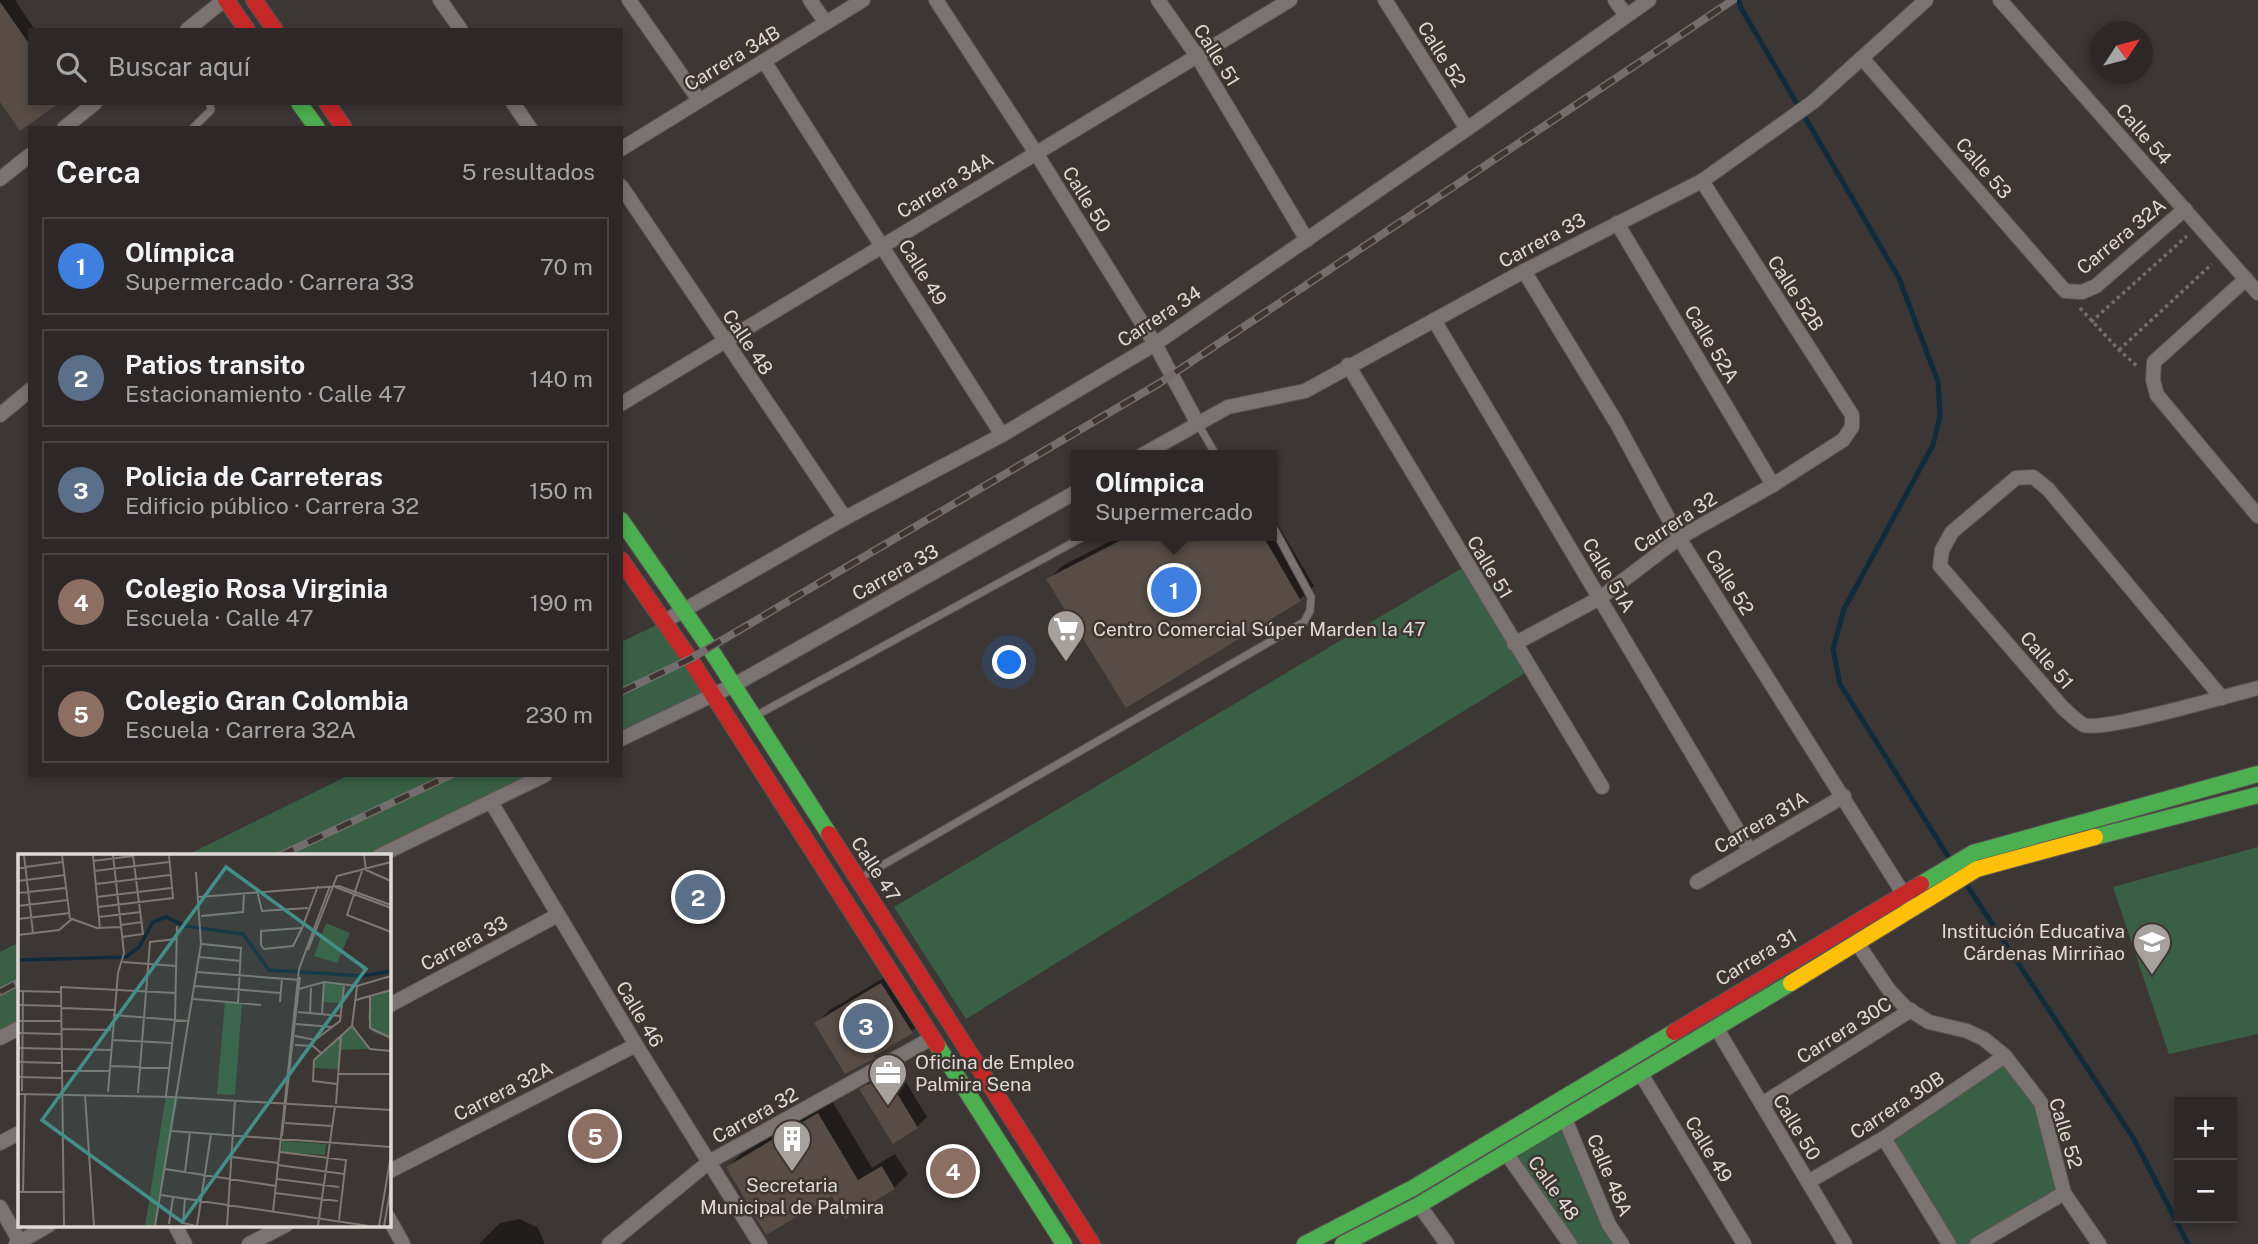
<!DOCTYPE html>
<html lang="es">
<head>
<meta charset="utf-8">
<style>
  body { margin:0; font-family:"Public Sans",sans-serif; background:#393433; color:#f1f3f6 }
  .controls { position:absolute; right:21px; bottom:21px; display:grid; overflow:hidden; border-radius:0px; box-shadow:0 4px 10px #0003 }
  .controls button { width:63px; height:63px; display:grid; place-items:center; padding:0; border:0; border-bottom:2px solid #484444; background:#2d2827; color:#f1f3f6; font:35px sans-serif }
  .compass { position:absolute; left:2090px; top:21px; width:63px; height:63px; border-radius:50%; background:#2d2827; box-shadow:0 4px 10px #0003; rotate:54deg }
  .you { position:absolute; left:1010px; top:663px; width:24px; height:24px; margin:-18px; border:5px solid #fff; border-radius:50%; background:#1a73e8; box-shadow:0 0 0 10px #1a73e833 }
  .badge { display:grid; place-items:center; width:46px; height:46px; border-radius:50%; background:#8abfa5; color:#fff; font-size:23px; font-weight:700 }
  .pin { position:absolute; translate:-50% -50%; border:4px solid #fff; box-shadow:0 2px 7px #0006 }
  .popup { position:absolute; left:1071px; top:450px; width:206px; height:91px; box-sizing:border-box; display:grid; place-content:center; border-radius:0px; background:#2d2827; filter:drop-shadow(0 2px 5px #0005); font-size:23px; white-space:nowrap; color:#a7a6a7 }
  .popup b { font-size:26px; color:#f1f3f6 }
  .popup::after { content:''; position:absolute; left:50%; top:100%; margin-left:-14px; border:14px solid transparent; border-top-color:#2d2827 }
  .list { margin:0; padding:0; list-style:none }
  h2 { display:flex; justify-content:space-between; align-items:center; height:91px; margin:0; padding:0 28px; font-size:30px }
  h2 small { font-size:23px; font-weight:400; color:#a7a6a7 }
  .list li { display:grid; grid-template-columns:46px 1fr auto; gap:21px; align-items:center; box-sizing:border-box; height:98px; margin:0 14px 14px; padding:0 14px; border:2px solid #484444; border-radius:0px }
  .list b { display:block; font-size:26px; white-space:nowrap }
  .list p { margin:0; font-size:23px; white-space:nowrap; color:#a7a6a7 }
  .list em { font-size:23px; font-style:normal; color:#a7a6a7 }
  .icon { flex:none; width:38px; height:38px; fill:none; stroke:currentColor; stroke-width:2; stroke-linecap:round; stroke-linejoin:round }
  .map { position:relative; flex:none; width:2258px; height:1244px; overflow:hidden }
  .search { position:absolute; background:#2d2827; box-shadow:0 4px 10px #0003; left:28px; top:28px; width:595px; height:77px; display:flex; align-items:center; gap:18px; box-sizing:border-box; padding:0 24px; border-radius:0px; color:#a7a6a7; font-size:26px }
  .panel { position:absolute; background:#2d2827; box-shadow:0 4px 10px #0003; left:28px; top:126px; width:595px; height:651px; border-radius:0px }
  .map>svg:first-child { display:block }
  .green { fill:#396044 }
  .shadow { fill:#0007 }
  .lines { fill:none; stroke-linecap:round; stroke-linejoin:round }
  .stream { stroke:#102c3c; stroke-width:5 }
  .building { fill:#574c46 }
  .lane-casing { stroke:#595452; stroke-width:9 }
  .street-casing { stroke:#595452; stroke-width:16 }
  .fast-casing { stroke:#595452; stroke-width:18 }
  .slow-casing { stroke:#595452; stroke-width:18 }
  .jam-casing { stroke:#595452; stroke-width:18 }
  .path { stroke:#746d6d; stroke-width:3.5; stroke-dasharray:3.5 3.5; stroke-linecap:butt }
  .lane { stroke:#7b7272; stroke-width:7 }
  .street { stroke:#7b7272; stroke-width:14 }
  .fast { stroke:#4caf50; stroke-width:16 }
  .slow { stroke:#ffc107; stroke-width:16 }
  .jam { stroke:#c62828; stroke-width:16 }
  .rail-casing { stroke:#746d6d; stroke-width:8 }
  .rail { stroke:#3f3530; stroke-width:5; stroke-dasharray:16; stroke-linecap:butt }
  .labels { text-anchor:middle; stroke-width:5; stroke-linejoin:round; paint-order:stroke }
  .street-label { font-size:19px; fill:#e0dad7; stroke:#3f3530 }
  .poi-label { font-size:19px; fill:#e0dad7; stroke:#3f3530; text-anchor:start }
  .inset-river { fill:none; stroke:#102c3c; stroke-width:3.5 }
  .inset-road { fill:none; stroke:#7e7875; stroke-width:2 }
  .view { fill:#438f88; fill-opacity:0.15; stroke:#438f88; stroke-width:3.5 }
  .inset-edge { fill:none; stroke:#e0dad7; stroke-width:3.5 }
</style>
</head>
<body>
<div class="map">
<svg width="2258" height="1244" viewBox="0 0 2258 1244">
  <rect width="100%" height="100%" fill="#3c3634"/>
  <g class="green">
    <path d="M1467 565 1530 670 966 1019 894 907Z"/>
    <path d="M665 621 712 695 621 739V642Z"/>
    <path d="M349 775H546L379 855 185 856Z"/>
    <path d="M2258 847V1034L2169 1054 2113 887Z"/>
    <path d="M19 942V1028L0 1038V952Z"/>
    <path d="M2005 1056 2041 1103 2064 1193 1977 1244H1949L1885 1137Z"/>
    <path d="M1565 1119 1623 1244H1570L1506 1153Z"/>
  </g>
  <g class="shadow">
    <path d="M0 0H15L35 30H30V103L0 99Z"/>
    <path d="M1272 515 1314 586 1300 599 1127 706 1048 580 1062 566 1120 536H1272Z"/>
    <path d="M895 971 925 1018 912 1031 882 1050 874 1057 817 1023 830 1010Z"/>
    <path d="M896 1066 927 1117 917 1127 893 1141 862 1090 871 1080Z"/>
    <path d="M832 1101 872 1168 895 1154 908 1174 894 1188 846 1216 832 1193 728 1167 741 1154Z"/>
    <path d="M520 1219 538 1228 545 1244H479L500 1223Z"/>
  </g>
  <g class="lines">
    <g class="stream">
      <path d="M1739 0 1741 8 1899 278 1938 382 1940 416 1933 445 1844 609 1833 649 1840 684 1951 861"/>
      <path d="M1964 881 2134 1139 2188 1244"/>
    </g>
  </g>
  <g class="building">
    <path d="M0 2 30 45V103H59L20 131 0 102Z"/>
    <path d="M1129 536H1263L1301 601 1126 708 1046 579Z"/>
    <path d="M881 983 913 1033 874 1056 875 1058 845 1074 814 1023Z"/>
    <path d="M886 1075 918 1128 893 1144 859 1089Z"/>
    <path d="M818 1113 858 1180 882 1166 895 1189 845 1219 832 1196 766 1235 726 1167Z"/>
  </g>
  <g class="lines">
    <defs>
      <g id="lane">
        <path d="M193 128 211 110 210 103"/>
        <path d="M1198 424 1216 455"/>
        <path d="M757 715 1085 536"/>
        <path d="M862 877 1304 622 1310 611 1311 597 1272 525"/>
      </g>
      <g id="street">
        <path d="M440 0 461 30"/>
        <path d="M629 0 699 100"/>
        <path d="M810 0 826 23"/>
        <path d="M936 0 1036 153 1155 344 1198 424"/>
        <path d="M1158 0 1197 56 1307 240"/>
        <path d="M1385 0 1467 129"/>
        <path d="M1615 0 1626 15"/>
        <path d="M2000 0 2258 293"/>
        <path d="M187 30 224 0"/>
        <path d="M1862 58 2065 291 2082 292 2096 286 2185 209"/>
        <path d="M764 61 1002 435"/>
        <path d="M513 103 530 128"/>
        <path d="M64 128 95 103"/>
        <path d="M621 149 863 0"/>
        <path d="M0 179 30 155"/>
        <path d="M621 186 845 518"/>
        <path d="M1617 223 1773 485"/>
        <path d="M1524 271 1616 422 1679 538 1908 901"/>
        <path d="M2246 279 2154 362 2153 380 2157 395 2258 516"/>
        <path d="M1434 320 1750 851"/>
        <path d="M1348 365 1602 787"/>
        <path d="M621 404 1290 0"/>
        <path d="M0 415 30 390"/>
        <path d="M1142 455 1228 407 1305 391 1524 271 1702 181 1813 102 1926 0"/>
        <path d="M665 621 845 518 1002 435 1155 344 1467 129 1649 0"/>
        <path d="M1514 644 1600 598 1679 538 1773 485 1843 440 1852 427V415L1702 181"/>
        <path d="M2222 698 2048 489 2033 477 2016 478 1952 532 1942 550 1940 566 2063 708C2069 713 2077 722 2084 725 2105 732 2229 695 2258 688"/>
        <path d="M621 739 734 685 1076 492"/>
        <path d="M491 802 636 1045 760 1244"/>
        <path d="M379 856 545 775"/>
        <path d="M1697 882 1844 796"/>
        <path d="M1857 943 1889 990 1905 1007 1929 1022 1967 1031 1984 1039 2005 1056 2041 1103 2064 1193 2099 1244"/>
        <path d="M388 1006 558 915"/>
        <path d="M1717 1029 1845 1244"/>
        <path d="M0 1038 19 1028"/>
        <path d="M1641 1074 1744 1244"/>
        <path d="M1762 1104 1911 1010"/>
        <path d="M1565 1119 1609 1225 1622 1244"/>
        <path d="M1884 1138 1949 1244"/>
        <path d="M0 1143 19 1133"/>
        <path d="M1506 1153 1570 1244"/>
        <path d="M388 1172 636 1045"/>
        <path d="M1808 1182 1884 1138 2005 1056"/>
        <path d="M1419 1205 1447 1244"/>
        <path d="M0 1207 20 1242"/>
        <path d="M388 1217 403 1244"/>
        <path d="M175 1225 185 1244"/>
        <path d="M16 1244 49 1225"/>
        <path d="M249 1244 286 1225"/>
        <path d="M609 1244 709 1162 932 1038"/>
        <path d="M1977 1244 2064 1193"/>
      </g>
      <g id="fast">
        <path d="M299 103 317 128"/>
        <path d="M621 520 709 647 829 834"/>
        <path d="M2095 837 2258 795"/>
        <path d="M1921 884 1973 853 2258 774"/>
        <path d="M937 1045 1064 1244"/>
        <path d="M1305 1244 1413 1188 1674 1032"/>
        <path d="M1343 1244 1419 1205 1791 983"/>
      </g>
      <path id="slow" d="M1791 983 1977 869 2095 837"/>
      <g id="jam">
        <path d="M226 0 247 30"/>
        <path d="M254 0 275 30"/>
        <path d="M327 103 344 128"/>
        <path d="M621 560 690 659 937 1045"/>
        <path d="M829 834 1092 1244"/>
        <path d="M1674 1032 1921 884"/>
      </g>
    </defs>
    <use href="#lane" class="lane-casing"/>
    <use href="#street" class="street-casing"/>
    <use href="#fast" class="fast-casing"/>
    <use href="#slow" class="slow-casing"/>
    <use href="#jam" class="jam-casing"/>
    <g class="path">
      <path d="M2080 308 2119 350 2138 367"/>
      <path d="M2091 322 2187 236"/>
      <path d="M2119 350 2212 264"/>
    </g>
    <use href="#lane" class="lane"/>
    <use href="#street" class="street"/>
    <use href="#fast" class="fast"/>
    <use href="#slow" class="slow"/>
    <use href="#jam" class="jam"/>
    <defs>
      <g id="rail">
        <path d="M621 692 690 659 1158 384 1733 0"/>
        <path d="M279 856 451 775"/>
        <path d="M0 992 19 982"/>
      </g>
    </defs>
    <use href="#rail" class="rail-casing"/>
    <use href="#rail" class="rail"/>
  </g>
  <defs>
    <symbol id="supermarket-pin" viewBox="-11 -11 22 30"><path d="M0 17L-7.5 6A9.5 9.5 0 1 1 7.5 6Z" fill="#a7a19e" stroke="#3f3530"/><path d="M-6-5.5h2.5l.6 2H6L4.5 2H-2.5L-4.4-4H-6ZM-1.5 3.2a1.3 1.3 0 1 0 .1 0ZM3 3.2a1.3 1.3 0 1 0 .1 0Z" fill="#fff"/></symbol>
    <symbol id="school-pin" viewBox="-11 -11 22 30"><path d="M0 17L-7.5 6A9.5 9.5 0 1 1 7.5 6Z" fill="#a7a19e" stroke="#3f3530"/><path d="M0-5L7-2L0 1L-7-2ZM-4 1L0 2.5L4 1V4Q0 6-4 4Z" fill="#fff"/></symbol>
    <symbol id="office-pin" viewBox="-11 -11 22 30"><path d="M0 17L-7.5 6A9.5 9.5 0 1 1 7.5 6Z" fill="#a7a19e" stroke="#3f3530"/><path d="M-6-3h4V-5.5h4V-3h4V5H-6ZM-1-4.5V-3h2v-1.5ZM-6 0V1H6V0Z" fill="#fff"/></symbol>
    <symbol id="building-pin" viewBox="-11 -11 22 30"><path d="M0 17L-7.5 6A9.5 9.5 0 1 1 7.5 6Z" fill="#a7a19e" stroke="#3f3530"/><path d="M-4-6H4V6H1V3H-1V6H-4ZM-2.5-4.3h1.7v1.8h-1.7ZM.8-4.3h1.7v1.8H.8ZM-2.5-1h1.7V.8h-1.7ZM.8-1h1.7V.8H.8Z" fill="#fff"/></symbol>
  </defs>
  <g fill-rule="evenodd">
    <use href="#supermarket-pin" x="1044" y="607" width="44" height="60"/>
    <use href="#school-pin" x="2130" y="920" width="44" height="60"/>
    <use href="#office-pin" x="866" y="1051" width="44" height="60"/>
    <use href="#building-pin" x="770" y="1117" width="44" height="60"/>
  </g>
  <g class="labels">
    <g class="street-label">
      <text transform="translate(1442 54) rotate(58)" y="7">Calle 52</text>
      <text transform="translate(1217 55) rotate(58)" y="7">Calle 51</text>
      <text transform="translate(732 58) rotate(-31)" y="7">Carrera 34B</text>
      <text transform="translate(2144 134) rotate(49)" y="7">Calle 54</text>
      <text transform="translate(1984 168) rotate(49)" y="7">Calle 53</text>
      <text transform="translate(945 185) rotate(-31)" y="7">Carrera 34A</text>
      <text transform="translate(1087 199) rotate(58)" y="7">Calle 50</text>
      <text transform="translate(2121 236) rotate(-39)" y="7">Carrera 32A</text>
      <text transform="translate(1542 240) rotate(-28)" y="7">Carrera 33</text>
      <text transform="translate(923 272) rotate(58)" y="7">Calle 49</text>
      <text transform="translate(1796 293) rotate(57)" y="7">Calle 52B</text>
      <text transform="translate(1159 316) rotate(-33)" y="7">Carrera 34</text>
      <text transform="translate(748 342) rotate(56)" y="7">Calle 48</text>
      <text transform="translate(1712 344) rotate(59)" y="7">Calle 52A</text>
      <text transform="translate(1675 522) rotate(-33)" y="7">Carrera 32</text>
      <text transform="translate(1490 567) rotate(59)" y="7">Calle 51</text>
      <text transform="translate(895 572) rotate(-29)" y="7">Carrera 33</text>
      <text transform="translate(1609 575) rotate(59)" y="7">Calle 51A</text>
      <text transform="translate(1730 582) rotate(58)" y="7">Calle 52</text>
      <text transform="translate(2047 660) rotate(49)" y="7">Calle 51</text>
      <text transform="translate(1761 822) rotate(-30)" y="7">Carrera 31A</text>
      <text transform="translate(876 869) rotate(57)" y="7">Calle 47</text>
      <text transform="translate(464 943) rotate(-28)" y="7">Carrera 33</text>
      <text transform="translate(1756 957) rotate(-31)" y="7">Carrera 31</text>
      <text transform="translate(640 1014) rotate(59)" y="7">Calle 46</text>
      <text transform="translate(1844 1030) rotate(-32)" y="7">Carrera 30C</text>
      <text transform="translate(503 1091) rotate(-27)" y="7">Carrera 32A</text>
      <text transform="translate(1897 1105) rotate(-33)" y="7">Carrera 30B</text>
      <text transform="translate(755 1115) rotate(-29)" y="7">Carrera 32</text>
      <text transform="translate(1797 1127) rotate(59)" y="7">Calle 50</text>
      <text transform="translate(2066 1133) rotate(73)" y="7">Calle 52</text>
      <text transform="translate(1709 1149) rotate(59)" y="7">Calle 49</text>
      <text transform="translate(1610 1175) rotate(67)" y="7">Calle 48A</text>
      <text transform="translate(1554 1188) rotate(55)" y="7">Calle 48</text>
    </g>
    <g class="poi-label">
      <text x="1093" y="636">Centro Comercial Súper Marden la 47</text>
      <text x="2125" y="938" text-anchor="end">Institución Educativa<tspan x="2125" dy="22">Cárdenas Mirriñao</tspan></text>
      <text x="915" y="1069">Oficina de Empleo<tspan x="915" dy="22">Palmira Sena</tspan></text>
      <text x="792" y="1192" text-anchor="middle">Secretaria<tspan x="792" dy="22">Municipal de Palmira</tspan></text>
    </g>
  </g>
  <g transform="translate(18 854)">
    <rect width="373" height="373" fill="#3c3634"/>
    <path d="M308 69 332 79 319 109 296 102ZM306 128 326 132 325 149 305 148ZM373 136V184L355 178 350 165 352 142ZM207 148 224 149 217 241 199 240ZM334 173 351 195 322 196 320 215 295 214 296 207ZM148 242 160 243 137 372H127ZM264 287 308 290 307 301 263 298Z" fill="#396044"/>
    <path class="inset-river" d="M0 106 108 103 121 93 135 68 148 63 167 72 225 80 251 116 345 122 373 117"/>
    <path class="inset-road" d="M6 1 15 79M44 1 52 65M75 1 82 75M346 1 348 16 373 27M75 7 115 2M0 14 45 8M76 17 151 8M344 17 329 61 373 78M0 27 47 21M78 30 152 21M317 33 373 54M239 37 244 57 290 54M0 39 48 34M79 43 153 34M180 43 321 32 373 51M0 52 50 46M80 53 155 44 151 1M183 62 225 58 226 39M81 63 123 58M0 65 52 59M103 71 124 68M284 74 243 77V91L246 95 275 92 284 74 300 32M0 81 41 76 54 65 79 74 103 73M104 83 125 80 115 1M184 90 223 94 220 149M290 96 319 22 373 8M181 103 223 107M105 108 158 112M179 118 282 126M177 132 262 139M281 135 306 128 339 132 373 122M0 137 43 138M352 142V174L373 184M175 145 243 151M338 146 373 136M262 148 264 124M0 151 43 152M43 154 96 156M280 158 323 162M292 159 293 134M304 160 306 128M95 161 170 167M0 167H43M278 170 314 173M334 172 352 195 373 197M334 172 339 133M43 175 93 176M0 179 43 180M277 182 297 186 322 167 326 132M94 186 154 189M277 191 295 192 303 199M0 194 93 196M0 208 43 209M92 212 151 214M43 217H91M320 220H373M0 223 43 224M319 230 295 227 296 206 334 172M4 237 5 137M90 238 100 119 106 99 95 1M120 239 132 88 159 85M0 240 154 243 373 256M67 241 76 372M148 242 157 165 159 72M318 250 323 182M267 269 314 272M154 277 373 293M264 282 282 123M262 298 328 306 321 366M214 303 260 309M260 311 326 320M147 315 258 332M167 318 172 278M259 325 321 333M0 338H47M5 338 7 240M257 339 320 347M143 341 351 372M167 345 165 369 178 372M255 358 281 115 312 32M151 370 155 343M46 372 43 133 158 139M137 372 183 90 178 18M179 372 193 280M209 372 217 246M300 372 317 253M361 372 373 301M366 372 373 333"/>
    <path class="view" d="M208 13 348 115 164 368 24 266Z"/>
    <rect width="373" height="373" class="inset-edge"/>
  </g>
</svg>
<div class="controls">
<button>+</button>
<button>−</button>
</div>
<svg class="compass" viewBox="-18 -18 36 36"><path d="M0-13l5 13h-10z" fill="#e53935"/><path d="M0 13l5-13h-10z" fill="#a7a6a7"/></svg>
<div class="you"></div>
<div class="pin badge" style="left:1174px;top:590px;background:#3f7fe0">1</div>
<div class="popup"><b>Olímpica</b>Supermercado</div>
<div class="pin badge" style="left:698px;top:897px;background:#5c6f8a">2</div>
<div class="pin badge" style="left:866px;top:1026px;background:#5c6f8a">3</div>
<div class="pin badge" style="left:953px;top:1171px;background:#8d6e63">4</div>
<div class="pin badge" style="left:595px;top:1136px;background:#8d6e63">5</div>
<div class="search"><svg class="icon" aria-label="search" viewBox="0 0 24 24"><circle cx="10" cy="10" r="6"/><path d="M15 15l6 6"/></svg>Buscar aquí</div>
<section class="panel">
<h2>Cerca<small>5 resultados</small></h2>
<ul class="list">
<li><span class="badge" style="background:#3f7fe0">1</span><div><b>Olímpica</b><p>Supermercado · Carrera 33</p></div><em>70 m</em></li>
<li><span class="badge" style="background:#5c6f8a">2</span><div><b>Patios transito</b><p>Estacionamiento · Calle 47</p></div><em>140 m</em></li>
<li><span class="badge" style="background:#5c6f8a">3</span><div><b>Policia de Carreteras</b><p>Edificio público · Carrera 32</p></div><em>150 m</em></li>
<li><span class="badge" style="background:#8d6e63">4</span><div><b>Colegio Rosa Virginia</b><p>Escuela · Calle 47</p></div><em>190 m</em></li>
<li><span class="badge" style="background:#8d6e63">5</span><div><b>Colegio Gran Colombia</b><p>Escuela · Carrera 32A</p></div><em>230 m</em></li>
</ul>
</section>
</div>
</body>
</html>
